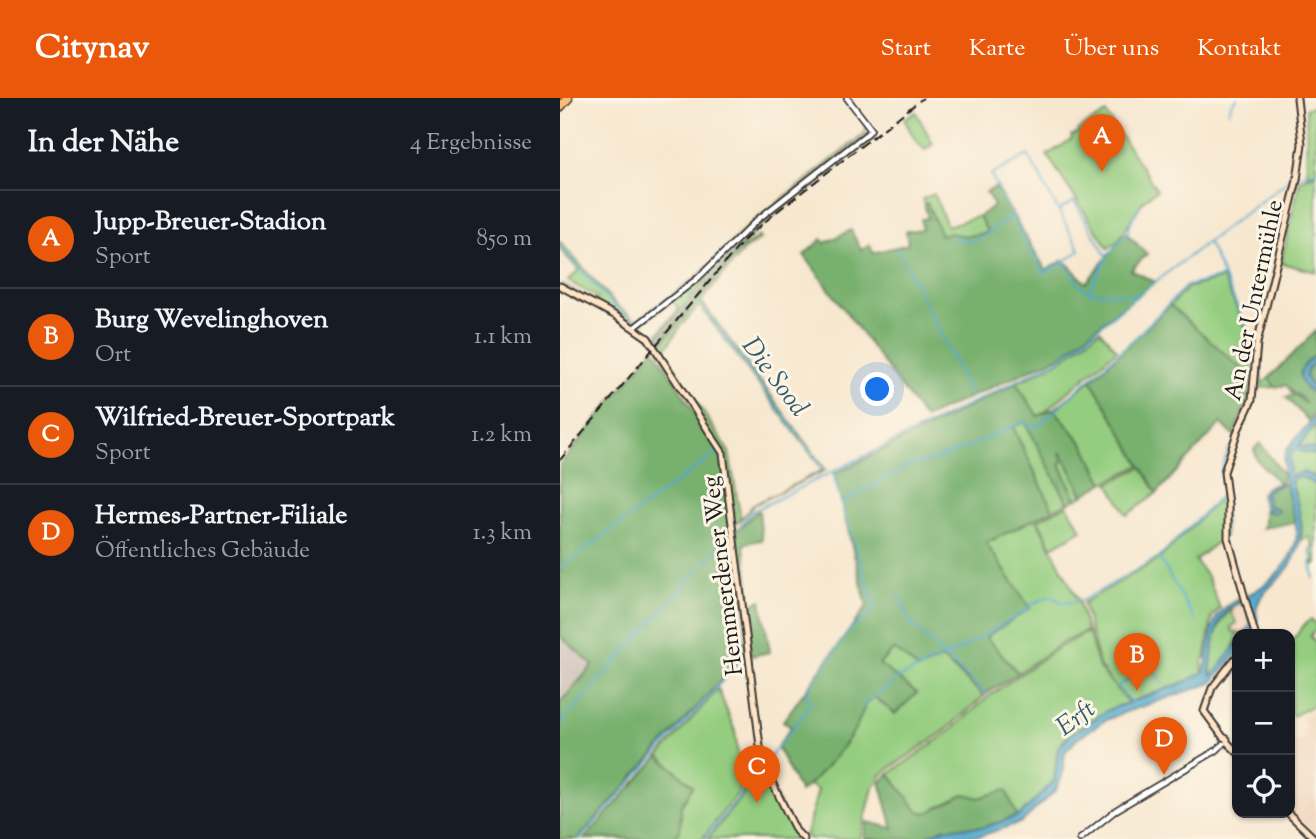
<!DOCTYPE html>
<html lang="de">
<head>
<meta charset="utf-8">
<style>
  body { margin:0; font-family:"Sorts Mill Goudy",serif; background:#20242c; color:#f1f3f6 }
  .controls { position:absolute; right:21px; bottom:21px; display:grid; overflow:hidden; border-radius:14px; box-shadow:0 2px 5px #0004 }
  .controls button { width:63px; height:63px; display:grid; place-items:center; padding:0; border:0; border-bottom:2px solid #363941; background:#171b24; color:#f1f3f6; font:35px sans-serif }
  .you { position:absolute; left:318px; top:292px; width:24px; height:24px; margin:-18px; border:5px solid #fff; border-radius:50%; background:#1a73e8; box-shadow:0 0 0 10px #1a73e833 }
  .badge { display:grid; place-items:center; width:46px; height:46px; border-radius:50%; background:#ea580c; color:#fff; font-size:23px; font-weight:700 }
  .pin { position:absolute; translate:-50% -58px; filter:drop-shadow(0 2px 4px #0008) }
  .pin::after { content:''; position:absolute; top:37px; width:24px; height:21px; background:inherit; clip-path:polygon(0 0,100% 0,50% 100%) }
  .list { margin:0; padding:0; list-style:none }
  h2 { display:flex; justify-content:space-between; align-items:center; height:91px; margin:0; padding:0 28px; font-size:30px }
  h2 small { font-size:23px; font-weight:400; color:#9ea1a6 }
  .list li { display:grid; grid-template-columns:46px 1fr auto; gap:21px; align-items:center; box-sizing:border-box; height:98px; padding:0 28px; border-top:2px solid #363941 }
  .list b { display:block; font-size:26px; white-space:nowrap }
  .list p { margin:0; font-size:23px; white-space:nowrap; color:#9ea1a6 }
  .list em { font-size:23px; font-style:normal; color:#9ea1a6 }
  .icon { flex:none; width:38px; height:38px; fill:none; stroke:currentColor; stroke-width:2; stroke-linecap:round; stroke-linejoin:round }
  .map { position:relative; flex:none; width:756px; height:741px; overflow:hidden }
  header { display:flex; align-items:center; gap:42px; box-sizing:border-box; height:98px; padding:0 35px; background:#ea580c; color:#fff }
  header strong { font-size:33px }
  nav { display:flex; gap:38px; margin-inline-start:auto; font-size:24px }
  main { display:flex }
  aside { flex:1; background:#171b24 }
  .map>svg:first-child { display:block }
  .built { fill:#f1d5bd }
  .industrial { fill:#cec1ba }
  .green { fill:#95cd80; stroke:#58744e; stroke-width:2; fill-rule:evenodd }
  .forest { fill:#78b06e; stroke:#4a6645; stroke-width:2 }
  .water { fill:#50a8cd; stroke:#366274; stroke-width:2 }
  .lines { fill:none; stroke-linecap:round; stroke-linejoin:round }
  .stream { stroke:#50a8cd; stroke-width:2 }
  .tertiary-casing { stroke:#3d3a37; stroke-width:8 }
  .secondary-casing { stroke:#3d3a37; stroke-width:9 }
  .motorway-casing { stroke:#3d3a37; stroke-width:11 }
  .tertiary { stroke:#fff; stroke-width:4.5 }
  .secondary { stroke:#ffe4c6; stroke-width:5 }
  .motorway { stroke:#ffbb71; stroke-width:8 }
  .rail { stroke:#1c1c1c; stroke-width:2; stroke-dasharray:10 5; stroke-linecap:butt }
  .labels { text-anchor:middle; stroke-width:6; stroke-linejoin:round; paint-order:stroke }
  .street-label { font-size:24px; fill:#1c1c1c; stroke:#fcf5e5 }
  .water-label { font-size:26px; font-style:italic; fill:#335b6c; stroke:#fcf5e5 }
</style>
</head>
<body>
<header>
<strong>Citynav</strong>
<nav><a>Start</a><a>Karte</a><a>Über uns</a><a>Kontakt</a></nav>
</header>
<main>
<aside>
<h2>In der Nähe<small>4 Ergebnisse</small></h2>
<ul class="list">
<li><span class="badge">A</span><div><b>Jupp-Breuer-Stadion</b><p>Sport</p></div><em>850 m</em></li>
<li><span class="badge">B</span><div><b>Burg Wevelinghoven</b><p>Ort</p></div><em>1.1 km</em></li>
<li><span class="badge">C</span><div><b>Wilfried-Breuer-Sportpark</b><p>Sport</p></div><em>1.2 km</em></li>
<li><span class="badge">D</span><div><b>Hermes-Partner-Filiale</b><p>Öffentliches Gebäude</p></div><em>1.3 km</em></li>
</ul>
</aside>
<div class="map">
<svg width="756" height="741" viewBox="0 0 756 741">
  <rect width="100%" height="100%" fill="#fcf5e5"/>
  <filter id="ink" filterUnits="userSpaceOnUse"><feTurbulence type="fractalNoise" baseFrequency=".0143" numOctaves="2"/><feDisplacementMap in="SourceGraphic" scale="14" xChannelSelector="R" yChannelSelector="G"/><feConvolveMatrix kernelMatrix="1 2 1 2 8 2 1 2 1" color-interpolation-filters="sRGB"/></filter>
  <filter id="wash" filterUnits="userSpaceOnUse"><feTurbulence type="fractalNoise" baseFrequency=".00686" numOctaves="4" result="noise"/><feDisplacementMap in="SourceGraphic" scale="28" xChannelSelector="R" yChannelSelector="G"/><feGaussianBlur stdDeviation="1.57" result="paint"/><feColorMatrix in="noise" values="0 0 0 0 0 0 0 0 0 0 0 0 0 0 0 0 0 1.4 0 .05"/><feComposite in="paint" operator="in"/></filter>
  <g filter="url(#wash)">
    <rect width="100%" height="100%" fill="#f7e7cf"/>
    <g class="built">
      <path d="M683 505 691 528 684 536 673 534 671 515 674 509Z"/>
      <path d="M756 612V740L730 713V646L747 638 743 633 746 631 741 618Z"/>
    </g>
    <g class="industrial">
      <path d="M313 35 316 39 191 136 97 246 95 243 132 197 188 134Z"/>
      <path d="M0 538 33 567 0 605Z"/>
    </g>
    <g class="green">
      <path d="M756 8V74L747 78 746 10Z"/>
      <path d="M356 14 373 46 365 52 355 42 344 21Z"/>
      <path d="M546 15 597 92 584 102 557 144 548 150 487 57 512 41 511 38 519 34 518 32Z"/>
      <path d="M306 27 308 28 304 37 199 119C181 134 166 152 149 169 127 189 101 209 76 225L0 186 33 202 38 200 8 183 19 172 0 151V144L56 207 75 221H78L137 179 187 129 304 36 307 32Z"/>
      <path d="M312 34 313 35 219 108 183 139 95 243 80 229 84 223 142 178 191 129ZM112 203 119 211 96 238 81 229 85 223Z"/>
      <path d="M316 39 197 131 104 239 99 249 97 246 191 136C230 101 274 70 316 39Z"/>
      <path d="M755 76 756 77V174L721 165 740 82Z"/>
      <path d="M374 96 387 128 419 118 428 135 407 138 381 137 367 105 364 106 362 101Z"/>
      <path d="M199 138 198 140 200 141 183 153 141 203 266 372 195 406 176 426 165 356 100 253 106 240 178 154ZM139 207 262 371 261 373 193 407 181 422 169 354 104 253 120 229Z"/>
      <path d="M663 180 693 246 691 279 610 208 627 190Z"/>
      <path d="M540 232 557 252 484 315 478 318 456 285 503 261Z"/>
      <path d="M701 241H704L700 261 702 286 709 280 715 289 696 290Z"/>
      <path d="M531 282 581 367 544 385 524 347 494 311Z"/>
      <path d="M465 324 508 405 493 412 453 329Z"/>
      <path d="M756 326V351L739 348Z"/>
      <path d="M734 352 756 356V380C747 374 740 374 730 378V357Z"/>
      <path d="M502 354 523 397 516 401 500 366 499 356Z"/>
      <path d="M582 369 597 395 567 417 549 385Z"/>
      <path d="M738 378 746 380 756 388V466L754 467 750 452 753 448 749 439 741 442 742 429 731 381Z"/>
      <path d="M661 399H663L665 438 635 462 648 480 660 510 652 519 645 560 642 563 643 574 625 584 570 604 563 597 568 605C551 610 512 631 502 645 494 655 498 666 496 677 492 693 471 708 459 718H457L446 693 419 700 405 696 367 715 358 713 329 676 390 633 428 599 499 549 528 534 539 570 562 597 540 569 523 505 599 461Z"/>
      <path d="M507 407 522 432 492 449 478 422Z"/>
      <path d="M476 420 518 502 527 533 503 544 458 575 425 539 470 510 426 445Z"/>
      <path d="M683 504 674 509 671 515 677 525 671 529 673 534 684 536H677C677 550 662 570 651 577 649 550 657 515 683 504Z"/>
      <path d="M751 521 756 526V531L750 538 756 544V606L733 618 730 615V547L742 529Z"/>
      <path d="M335 551 382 561 424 598 386 632 323 675 313 690 300 741H252L245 739 258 692 249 687 295 631 305 606 314 599 356 595 319 566Z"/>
      <path d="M158 591 175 633 180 673 187 683 142 741H113L120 733 121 708 133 688 99 658Z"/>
      <path d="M202 672 235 738 233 741H148Z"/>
    </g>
    <g class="forest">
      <path d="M436 89 486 172 504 162 526 185 566 135 587 156 571 172 595 184 499 259 364 320 244 157 262 141 265 145 291 132 301 152 310 147 313 155 348 146 346 133 362 131 361 121 368 120 364 106 367 105 381 137 389 135 407 138 428 135 419 118 434 108 426 94Z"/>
      <path d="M610 207 691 279 688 304 673 337 661 325 597 395 531 282Z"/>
      <path d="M756 233V256C730 279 741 277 756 299V314H753L755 315 748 323 726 299 735 297 746 306 738 297 731 295 732 294 726 287 715 289 709 280Z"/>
      <path d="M94 250 162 358 185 555 18 741H0V605L33 567 0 538V367Z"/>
      <path d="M756 262V293C743 281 743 274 756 262Z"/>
      <path d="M456 285 478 318 494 311 524 347 544 385 523 397 502 355H500L503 364 500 366 516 401 508 405 465 324 453 329 493 412 426 445 470 510 426 539 458 575 426 596 382 561 358 571 334 551 319 566 357 595 335 616 314 599C302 608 302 619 295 631 282 652 259 679 240 694L217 649 231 629 223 623 307 508 274 376Z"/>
      <path d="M700 345 723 376 722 384 719 385 697 362 694 351Z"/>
      <path d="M726 385 736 424 702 430 704 425V409L708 414H715V410L707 407 706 393Z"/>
      <path d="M199 413 202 442 185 445 184 449 191 507 201 502 210 554 191 558 176 432C186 428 189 416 199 413Z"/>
      <path d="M99 658 133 688 121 708 120 733 113 741H24Z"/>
      <path d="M329 676 358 713 367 715 405 696 419 700 446 692 457 718 424 729 386 730 360 741H304L307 724 333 730 320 684Z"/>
    </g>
    <g class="water">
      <path d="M756 256V262C741 276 743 280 756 293V299C752 294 746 291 743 286 734 274 748 263 756 256Z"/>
      <path d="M756 318V326L739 348 756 351V356L734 352 730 357V378L743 374 756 380V388C747 381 742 377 731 381 736 402 745 424 740 445 737 456 732 466 725 474 713 488 690 501 698 522L691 536H683L691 528 686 503C653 509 654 549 650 575L653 577 677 545V555L652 585 560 616 544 623 518 640 505 654 502 678 496 692 462 724 420 738 360 741 386 730 424 729 459 718 494 683 498 650 510 637 548 612 625 584 644 574C650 556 648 531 659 516 666 506 676 503 686 498 710 487 737 460 737 433 734 412 717 371 727 352 734 340 747 329 756 318Z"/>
      <path d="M719 385H723L709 391 705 396 709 409 718 411V413L712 415 704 409 701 396 706 389Z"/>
    </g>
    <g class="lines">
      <g class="stream">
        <path d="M669 15 671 6 677 0"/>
        <path d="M740 78 756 73"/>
        <path d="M499 112 514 103 547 159 529 193"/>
        <path d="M726 114 735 79"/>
        <path d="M453 119 431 77 468 57 520 152 504 164"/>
        <path d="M393 139C424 152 430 127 453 119L459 133 484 175 504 164C511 174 517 189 529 193"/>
        <path d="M648 145 694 245"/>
        <path d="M0 149 57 211 70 221"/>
        <path d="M338 151 412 299"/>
        <path d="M549 156 568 133 573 119 580 108"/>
        <path d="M125 193 130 197"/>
        <path d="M531 194 576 197"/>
        <path d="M139 205 264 372"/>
        <path d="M73 222H80L121 190"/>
        <path d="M693 262 694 246"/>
        <path d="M273 375 280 401"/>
        <path d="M663 393 661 373 669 350"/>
        <path d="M664 397 665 436"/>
        <path d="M281 405 352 366 372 363 410 348 462 324 477 329 577 238 626 188 663 179"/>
        <path d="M180 428 191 414 499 262 578 197 734 78"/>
        <path d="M0 470 159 353 161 357"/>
        <path d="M754 481 751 464 753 460 750 453 756 449"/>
        <path d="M339 497 350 525 426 597"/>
        <path d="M521 503 597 460"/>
        <path d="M635 522 599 459 664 395"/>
        <path d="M571 604 558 587 593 571 603 586"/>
        <path d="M301 609 338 580 408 547 466 512 472 506 490 498 503 505 519 503"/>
        <path d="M0 626 159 449 170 432"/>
        <path d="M206 664 251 606 245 596 290 532 315 511 281 405"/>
        <path d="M20 741 186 557"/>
        <path d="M145 741 201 671"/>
      </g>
    </g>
  </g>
  <g filter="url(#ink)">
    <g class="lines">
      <defs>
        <g id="tertiary">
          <path d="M75 229 138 180 197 122 308 35 311 31 287 0"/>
          <path d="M520 741 556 712 657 652 663 646"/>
        </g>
        <g id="secondary">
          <path d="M0 188 56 218 88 240 163 355 202 664 236 733 244 741"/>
          <path d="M695 536 668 440V406L664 374 678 332 692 302 697 245 737 82 742 46 737 0"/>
          <path d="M677 558 652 590 644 613 663 639 667 641V644L677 654"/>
          <path d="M728 715 755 741"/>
        </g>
        <path id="motorway" d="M0 9 8 0"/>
      </defs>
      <use href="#tertiary" class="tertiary-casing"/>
      <use href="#secondary" class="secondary-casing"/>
      <use href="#motorway" class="motorway-casing"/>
      <use href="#tertiary" class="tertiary"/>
      <use href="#secondary" class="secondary"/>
      <use href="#motorway" class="motorway"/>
      <path class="rail" d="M0 362 184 142 215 115 363 0"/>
    </g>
  </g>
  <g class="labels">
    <g class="street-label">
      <text transform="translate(693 202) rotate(-78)" y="8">An der Untermühle</text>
      <text transform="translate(162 478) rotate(-97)" y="8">Hemmerdener Weg</text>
    </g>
    <g class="water-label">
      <text transform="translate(216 278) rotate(53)" y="9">Die Sood</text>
      <text transform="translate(515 619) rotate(-37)" y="9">Erft</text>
    </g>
  </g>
</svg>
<div class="controls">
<button>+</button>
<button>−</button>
<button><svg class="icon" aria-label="locate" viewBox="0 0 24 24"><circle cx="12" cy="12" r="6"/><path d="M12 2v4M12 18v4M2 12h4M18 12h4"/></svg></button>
</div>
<div class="you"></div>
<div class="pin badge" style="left:542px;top:74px">A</div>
<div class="pin badge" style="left:577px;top:593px">B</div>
<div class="pin badge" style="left:197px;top:705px">C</div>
<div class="pin badge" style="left:604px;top:677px">D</div>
</div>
</main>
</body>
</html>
